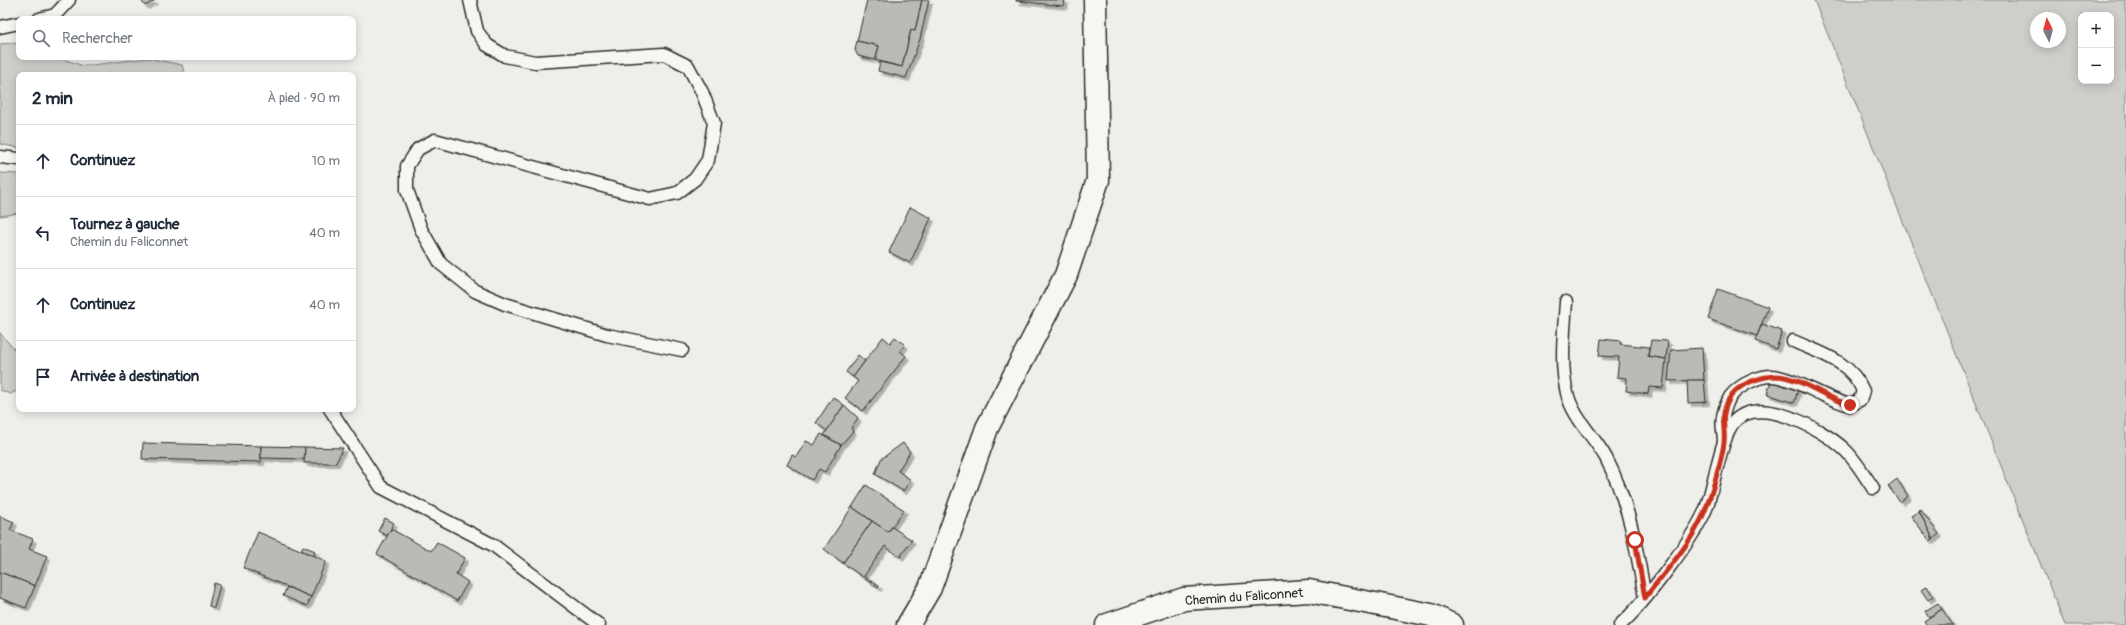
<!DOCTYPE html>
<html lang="fr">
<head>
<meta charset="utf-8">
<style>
  body { margin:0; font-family:Pangolin,sans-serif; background:#f6f6f7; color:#1f2937 }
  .controls { position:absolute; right:12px; top:12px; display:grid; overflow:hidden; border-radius:8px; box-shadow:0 2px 10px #0003 }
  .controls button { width:36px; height:36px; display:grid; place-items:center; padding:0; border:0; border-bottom:1px solid #e0e1e3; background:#fff; color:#1f2937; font:20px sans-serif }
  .compass { position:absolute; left:2030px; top:12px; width:36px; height:36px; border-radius:50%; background:#fff; box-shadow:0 2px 10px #0003; rotate:354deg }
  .stop { position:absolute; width:12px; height:12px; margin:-9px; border:3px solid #c8321e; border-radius:50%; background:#fff }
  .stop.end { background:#c8321e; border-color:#fff; box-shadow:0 1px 4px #0008 }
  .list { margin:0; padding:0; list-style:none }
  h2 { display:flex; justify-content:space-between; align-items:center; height:52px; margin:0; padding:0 16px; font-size:17px }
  h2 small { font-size:13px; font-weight:400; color:#747a83 }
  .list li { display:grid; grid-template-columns:26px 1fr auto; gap:12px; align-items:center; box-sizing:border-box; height:72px; padding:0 16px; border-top:1px solid #e0e1e3 }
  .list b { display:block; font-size:15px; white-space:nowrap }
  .list p { margin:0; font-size:13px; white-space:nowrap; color:#747a83 }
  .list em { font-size:13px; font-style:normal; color:#747a83 }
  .icon { flex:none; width:22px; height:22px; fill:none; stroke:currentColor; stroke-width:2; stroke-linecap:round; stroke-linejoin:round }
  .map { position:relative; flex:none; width:2126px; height:625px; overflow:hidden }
  .search { position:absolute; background:#fff; box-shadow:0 2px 10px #0003; left:16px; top:16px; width:340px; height:44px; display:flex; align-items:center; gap:10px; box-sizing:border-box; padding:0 14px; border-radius:8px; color:#747a83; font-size:15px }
  .panel { position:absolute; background:#fff; box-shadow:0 2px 10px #0003; left:16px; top:72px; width:340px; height:340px; border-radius:8px }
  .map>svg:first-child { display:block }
  .green { fill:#cececa; stroke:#7c7c7a; fill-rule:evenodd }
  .building { fill:#babab7; stroke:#2b2b2b; filter:url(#shadow) }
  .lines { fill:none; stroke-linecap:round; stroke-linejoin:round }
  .lane-casing { stroke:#2b2b2b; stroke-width:15 }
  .street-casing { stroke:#2b2b2b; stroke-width:25 }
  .lane { stroke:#f6f6f2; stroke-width:12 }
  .street { stroke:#f6f6f2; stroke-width:22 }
  .route { stroke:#c8321e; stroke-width:5 }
  .labels { text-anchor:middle; stroke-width:3; stroke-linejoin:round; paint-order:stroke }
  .street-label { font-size:13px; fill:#2b2b2b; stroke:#f6f6f2 }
</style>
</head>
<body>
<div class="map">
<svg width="2126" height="625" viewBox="0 0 2126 625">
  <defs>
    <filter id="shadow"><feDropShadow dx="3.5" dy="3.5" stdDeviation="0" flood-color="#0004"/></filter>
  </defs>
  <rect width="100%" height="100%" fill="#eeeeea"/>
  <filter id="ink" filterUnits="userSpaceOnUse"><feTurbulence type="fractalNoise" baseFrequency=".025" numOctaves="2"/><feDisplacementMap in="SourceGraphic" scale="8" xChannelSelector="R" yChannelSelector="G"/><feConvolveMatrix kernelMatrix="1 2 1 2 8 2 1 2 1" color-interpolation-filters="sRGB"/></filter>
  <g filter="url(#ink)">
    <g class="green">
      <path d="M1814 0H2126V625H2065ZM2081 15H2111V81H2081ZM2036 18H2060V42H2036Z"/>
      <path d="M14 43 19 45V57H56L84 66 148 58 182 65 185 75H19V148L0 144V44Z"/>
      <path d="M0 173 19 174V213L0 216Z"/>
      <path d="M0 333 19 355V390L10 394 0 390Z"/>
    </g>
    <g class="building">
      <path d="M141 0H155L145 6Z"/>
      <path d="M867 0H922L915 31 911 30 902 67 875 60 879 46 857 41Z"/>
      <path d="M922 0H929L920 39 906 78 878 71 880 62 902 67 911 30 915 31Z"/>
      <path d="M1065 0 1064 6 1016 1V0Z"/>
      <path d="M857 41 879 46 875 60 858 56 855 50Z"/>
      <path d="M910 207 931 218 910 263 889 252Z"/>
      <path d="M1718 289 1768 307 1757 336 1708 319Z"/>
      <path d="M1762 324 1782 331 1776 349 1755 341Z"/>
      <path d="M883 337 890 343 895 337 905 345 900 351 906 356 863 411 845 398 858 381 853 377Z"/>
      <path d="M1601 339 1621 341 1620 344 1649 347 1648 356 1666 359 1663 388 1649 387 1648 394 1626 391 1627 378 1617 377 1619 357 1599 356Z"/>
      <path d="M1651 340 1668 341 1666 359 1648 356Z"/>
      <path d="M1702 348 1704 380 1668 381 1671 350Z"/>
      <path d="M858 355 865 361 853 377 846 372Z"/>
      <path d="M1687 380H1704L1706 402 1688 403Z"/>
      <path d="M1771 381 1798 390 1794 403 1767 394Z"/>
      <path d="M833 397 844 405 827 431 816 423Z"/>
      <path d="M844 405 858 418 851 428 853 431 841 445 824 435Z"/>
      <path d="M821 434 841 445 825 472 819 469 812 480 787 465 792 455 796 457 806 441 814 445Z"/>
      <path d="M143 443 261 446V462L142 459Z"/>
      <path d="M903 443 910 452 898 471 911 480 903 491 875 474 881 459Z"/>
      <path d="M261 446 305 447V459L261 458Z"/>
      <path d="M305 447 343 448 336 463H304Z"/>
      <path d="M1897 479 1908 496 1900 502 1888 486Z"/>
      <path d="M866 485 904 510 888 532 852 507Z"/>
      <path d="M852 507 872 521 843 563 824 549Z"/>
      <path d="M1920 509 1939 534 1933 539 1919 511Z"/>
      <path d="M1919 511 1933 539 1930 541 1911 516Z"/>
      <path d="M0 516 14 522 10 530 33 539 29 549 47 556 35 586 0 572Z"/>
      <path d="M385 518 394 523 387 536 378 531Z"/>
      <path d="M872 521 888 532 892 527 912 540 900 557 885 546 864 576 879 586 878 588 843 563Z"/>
      <path d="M391 529 431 551 437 542 465 558 456 574 468 582 457 601 377 554Z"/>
      <path d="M258 532 326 561 311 597 243 568Z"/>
      <path d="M303 546 315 551 314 556 301 550Z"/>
      <path d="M0 572 35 586 26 608 0 598Z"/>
      <path d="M214 583 220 585 214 608 209 606Z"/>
      <path d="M1927 586 1933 596 1928 600 1921 590Z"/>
      <path d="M287 587 311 597 307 606 283 596Z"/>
      <path d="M1938 603 1942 609 1929 617 1925 611Z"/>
      <path d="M1942 609 1953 625H1927L1924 621Z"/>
    </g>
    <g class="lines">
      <defs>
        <g id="lane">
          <path d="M470 0 477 31 487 45 505 56 535 62 664 54 688 66 702 92 714 123 708 160 695 179 677 193 650 199 435 140 418 149 407 166V190L421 229 441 264 475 291 505 304 607 335 682 350"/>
          <path d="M39 19 55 15 69 0"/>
          <path d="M0 27 19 23"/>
          <path d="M0 157 19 159"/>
          <path d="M1566 302C1564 332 1560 364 1567 393 1573 418 1594 436 1606 458 1629 502 1637 550 1645 598"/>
          <path d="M330 409 381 487 493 545 599 625"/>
          <path d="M1724 441C1724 434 1721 424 1723 417 1724 411 1727 402 1730 397 1740 384 1763 373 1779 377 1805 383 1825 399 1850 405L1860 400 1863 391C1851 361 1820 353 1793 341"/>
          <path d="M1620 625C1642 606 1698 533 1707 506 1713 487 1722 436 1733 423 1758 393 1822 429 1844 449 1855 459 1864 475 1873 488"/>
        </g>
        <g id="street">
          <path d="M908 625 930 588 987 428 1066 275 1098 180 1095 0"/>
          <path d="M1107 625 1184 599 1309 591 1431 615 1452 625"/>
        </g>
      </defs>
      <use href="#lane" class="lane-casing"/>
      <use href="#street" class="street-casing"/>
      <use href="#lane" class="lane"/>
      <use href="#street" class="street"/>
    </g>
  </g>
  <g class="lines" filter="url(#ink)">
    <path class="route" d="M1635 540 1645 598C1666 570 1694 541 1706 508 1712 493 1722 458 1724 443 1726 426 1719 418 1729 399 1737 384 1761 376 1777 376 1801 377 1826 399 1850 405"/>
  </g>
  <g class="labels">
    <g class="street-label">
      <text transform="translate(1244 596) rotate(-4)" y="5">Chemin du Faliconnet</text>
    </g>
  </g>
</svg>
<div class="controls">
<button>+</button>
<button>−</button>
</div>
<svg class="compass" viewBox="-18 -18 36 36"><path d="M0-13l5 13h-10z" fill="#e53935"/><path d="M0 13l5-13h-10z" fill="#747a83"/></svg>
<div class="stop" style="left:1635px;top:540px"></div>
<div class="stop end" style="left:1850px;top:405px"></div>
<div class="search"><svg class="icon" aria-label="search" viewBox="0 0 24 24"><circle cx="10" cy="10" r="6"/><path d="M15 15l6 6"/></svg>Rechercher</div>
<section class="panel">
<h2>2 min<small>À pied · 90 m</small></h2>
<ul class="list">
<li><svg class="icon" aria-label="ahead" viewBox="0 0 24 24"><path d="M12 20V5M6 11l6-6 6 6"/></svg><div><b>Continuez</b></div><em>10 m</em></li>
<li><svg class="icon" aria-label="left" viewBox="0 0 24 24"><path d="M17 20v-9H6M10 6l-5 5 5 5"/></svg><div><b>Tournez à gauche</b><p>Chemin du Faliconnet</p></div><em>40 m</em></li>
<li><svg class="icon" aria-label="ahead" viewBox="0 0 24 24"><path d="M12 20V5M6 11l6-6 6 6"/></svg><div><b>Continuez</b></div><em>40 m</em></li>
<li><svg class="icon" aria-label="arrive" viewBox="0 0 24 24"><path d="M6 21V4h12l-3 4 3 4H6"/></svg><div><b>Arrivée à destination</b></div></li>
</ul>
</section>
</div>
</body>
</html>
